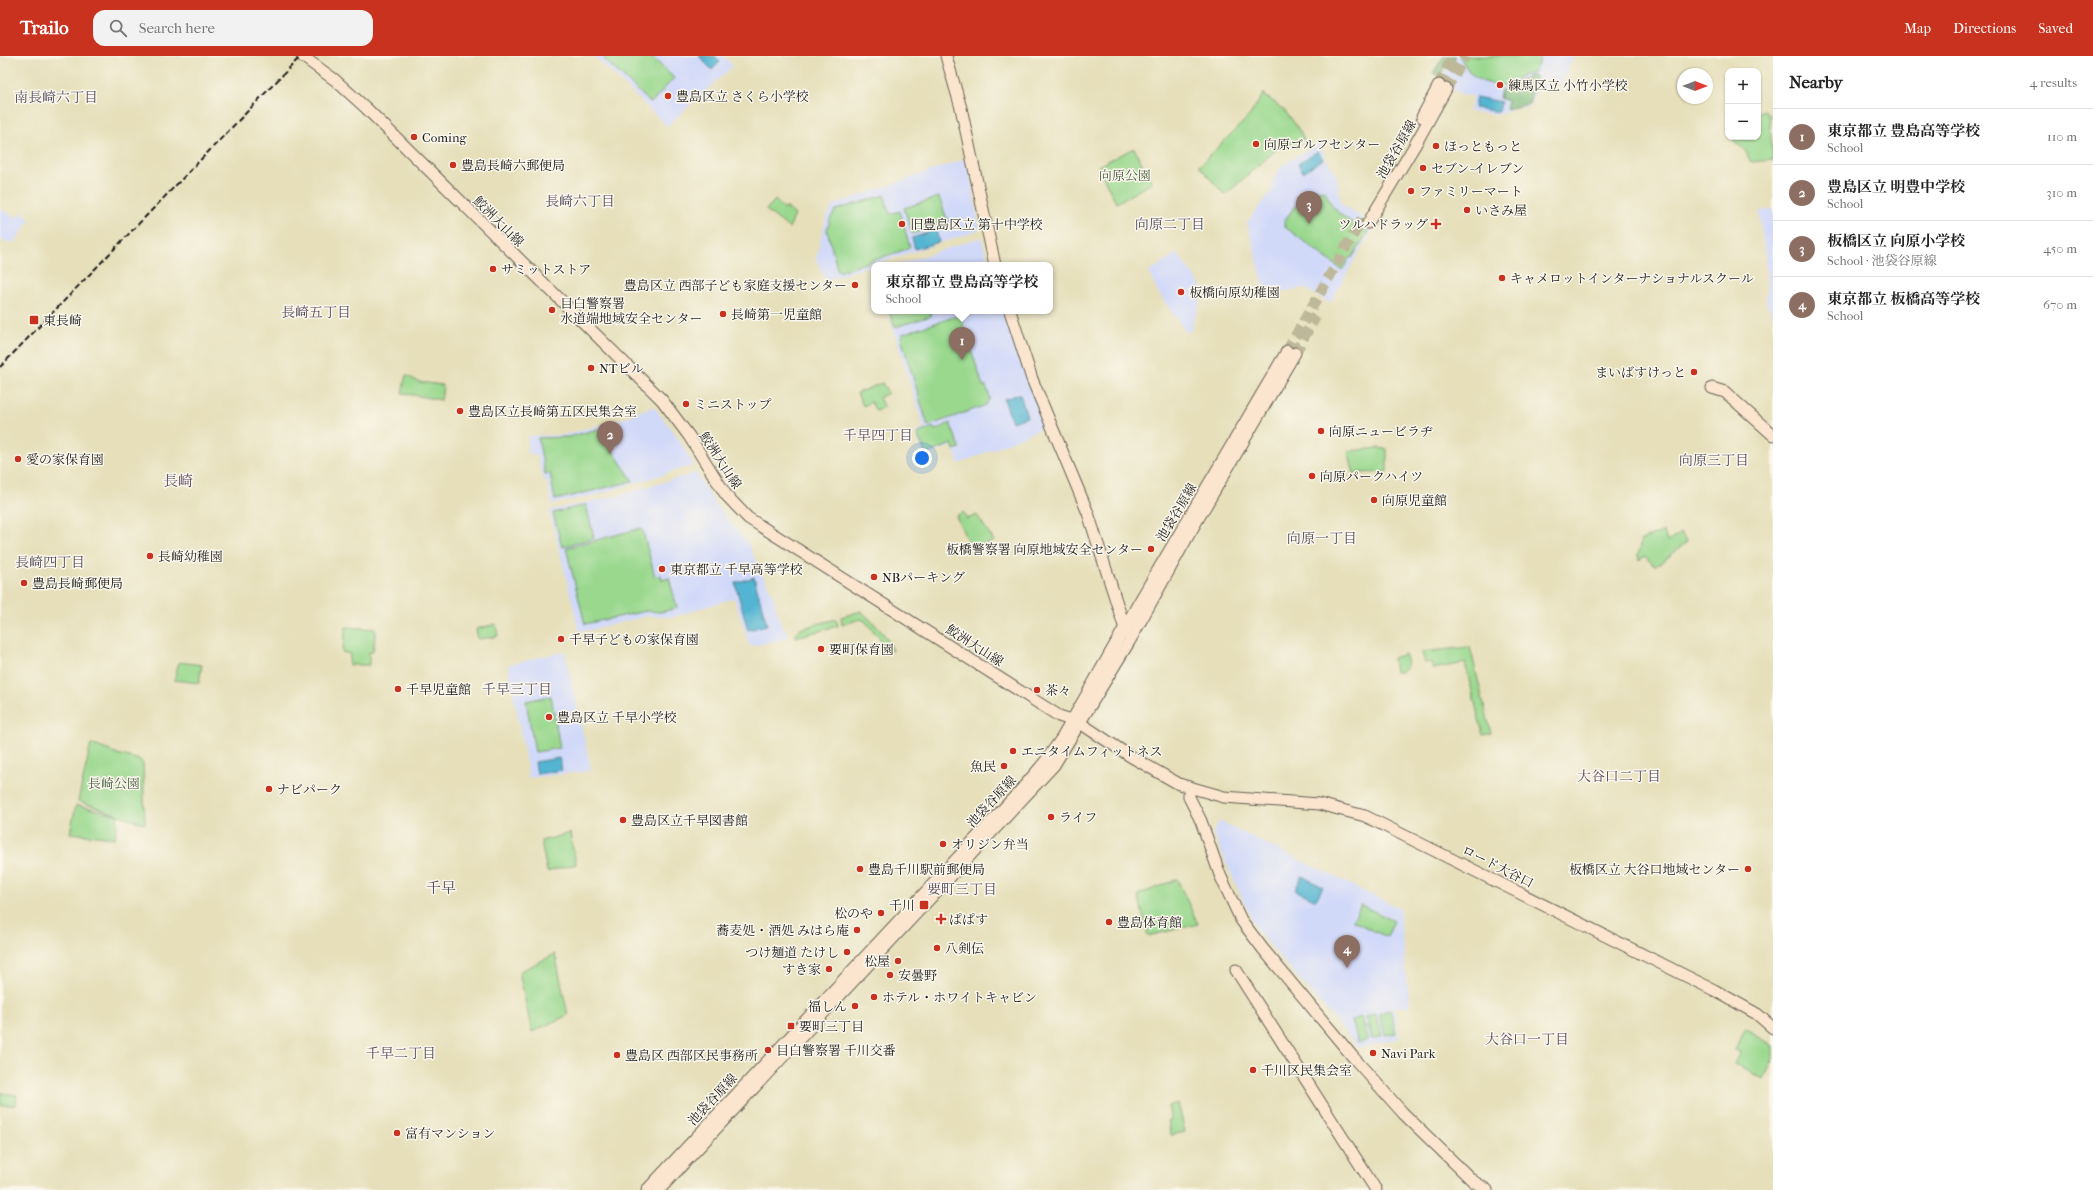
<!DOCTYPE html>
<html lang="en">
<head>
<meta charset="utf-8">
<style>
  body { margin:0; font-family:"IM FELL French Canon","Noto Serif JP",serif; background:#f2f2f2; color:#222 }
  .controls { position:absolute; right:12px; top:12px; display:grid; overflow:hidden; border-radius:8px; box-shadow:0 1px 3px #0004 }
  .controls button { width:36px; height:36px; display:grid; place-items:center; padding:0; border:0; border-bottom:1px solid #e0e0e0; background:#fff; color:#222; font:20px sans-serif }
  .compass { position:absolute; left:1677px; top:12px; width:36px; height:36px; border-radius:50%; background:#fff; box-shadow:0 1px 3px #0004; rotate:90deg }
  .you { position:absolute; left:922px; top:402px; width:14px; height:14px; margin:-10px; border:3px solid #fff; border-radius:50%; background:#1a73e8; box-shadow:0 0 0 6px #1a73e833 }
  .badge { display:grid; place-items:center; width:26px; height:26px; border-radius:50%; background:#c8321e; color:#fff; font-size:13px; font-weight:700 }
  .pin { position:absolute; translate:-50% -33px; filter:drop-shadow(0 1px 2px #0008) }
  .pin::after { content:''; position:absolute; top:21px; width:14px; height:12px; background:inherit; clip-path:polygon(0 0,100% 0,50% 100%) }
  .popup { position:absolute; left:871px; top:206px; width:182px; height:52px; box-sizing:border-box; display:grid; place-content:center; border-radius:8px; background:#fff; filter:drop-shadow(0 1px 3px #0005); font-size:13px; white-space:nowrap; color:#767676 }
  .popup b { font-size:15px; color:#222 }
  .popup::after { content:''; position:absolute; left:50%; top:100%; margin-left:-8px; border:8px solid transparent; border-top-color:#fff }
  .list { margin:0; padding:0; list-style:none }
  h2 { display:flex; justify-content:space-between; align-items:center; height:52px; margin:0; padding:0 16px; font-size:17px }
  h2 small { font-size:13px; font-weight:400; color:#767676 }
  .list li { display:grid; grid-template-columns:26px 1fr auto; gap:12px; align-items:center; box-sizing:border-box; height:56px; padding:0 16px; border-top:1px solid #e0e0e0 }
  .list b { display:block; font-size:15px; white-space:nowrap }
  .list p { margin:0; font-size:13px; white-space:nowrap; color:#767676 }
  .list em { font-size:13px; font-style:normal; color:#767676 }
  .icon { flex:none; width:22px; height:22px; fill:none; stroke:currentColor; stroke-width:2; stroke-linecap:round; stroke-linejoin:round }
  .map { position:relative; flex:none; width:1773px; height:1134px; overflow:hidden }
  header { display:flex; align-items:center; gap:24px; box-sizing:border-box; height:56px; padding:0 20px; background:#c8321e; color:#fff }
  header strong { font-size:19px }
  nav { display:flex; gap:22px; margin-inline-start:auto; font-size:14px }
  .search { width:280px; height:36px; background:#f2f2f2; display:flex; align-items:center; gap:10px; box-sizing:border-box; padding:0 14px; border-radius:12px; color:#767676; font-size:15px }
  main { display:flex }
  aside { flex:1; background:#fff }
  .map>svg:first-child { display:block }
  .built { fill:#d1d9f9 }
  .green { fill:#9ad88e; stroke:#5b7a55 }
  .forest { fill:#7bb879; stroke:#4c6a4a }
  .water { fill:#52b5d1; stroke:#376876 }
  .lines { fill:none; stroke-linecap:round; stroke-linejoin:round }
  .secondary-tunnel { stroke:#beb89a; stroke-width:11; stroke-dasharray:11 5.5; stroke-linecap:butt }
  .secondary-casing { stroke:#636053; stroke-width:13 }
  .secondary { stroke:#fbe5cf; stroke-width:11 }
  .rail { stroke:#1c1c1c; stroke-width:2; stroke-dasharray:6 3; stroke-linecap:butt }
  .poi-dot { fill:#c8321e; stroke:#fbf7ec; stroke-width:1.5 }
  .labels { text-anchor:middle; stroke-width:3; stroke-linejoin:round; paint-order:stroke }
  .poi-label { font-size:13px; fill:#1c1c1c; stroke:#fbf7ec; text-anchor:start }
  .street-label { font-size:13px; fill:#1c1c1c; stroke:#fbf7ec }
  .park-label { font-size:13px; fill:#485e44; stroke:#fbf7ec }
  .neighbourhood-label { font-size:14px; fill:#544d5f; stroke:#fbf7ec }
  .quarter-label { font-size:15px; fill:#544d5f; stroke:#fbf7ec }
</style>
</head>
<body>
<header>
<strong>Trailo</strong>
<div class="search"><svg class="icon" aria-label="search" viewBox="0 0 24 24"><circle cx="10" cy="10" r="6"/><path d="M15 15l6 6"/></svg>Search here</div>
<nav><a>Map</a><a>Directions</a><a>Saved</a></nav>
</header>
<main>
<div class="map">
<svg width="1773" height="1134" viewBox="0 0 1773 1134">
  <rect width="100%" height="100%" fill="#fbf7ec"/>
  <filter id="ink" filterUnits="userSpaceOnUse"><feTurbulence type="fractalNoise" baseFrequency=".025" numOctaves="2"/><feDisplacementMap in="SourceGraphic" scale="8" xChannelSelector="R" yChannelSelector="G"/><feConvolveMatrix kernelMatrix="1 2 1 2 8 2 1 2 1" color-interpolation-filters="sRGB"/></filter>
  <filter id="wash" filterUnits="userSpaceOnUse"><feTurbulence type="fractalNoise" baseFrequency=".012" numOctaves="4" result="noise"/><feDisplacementMap in="SourceGraphic" scale="16" xChannelSelector="R" yChannelSelector="G"/><feGaussianBlur stdDeviation="0.9" result="paint"/><feColorMatrix in="noise" values="0 0 0 0 0 0 0 0 0 0 0 0 0 0 0 0 0 1.4 0 .05"/><feComposite in="paint" operator="in"/></filter>
  <g filter="url(#wash)">
    <rect width="100%" height="100%" fill="#e6dfba"/>
    <g class="built">
      <path d="M594 0H723L733 10 667 70Z"/>
      <path d="M1456 0H1574L1560 30 1553 28 1549 36 1543 33 1537 34 1529 50 1514 52 1498 59 1469 56 1473 40 1461 38 1439 24Z"/>
      <path d="M1320 87 1325 101 1336 117 1341 148 1374 170 1331 245 1328 246 1304 232 1266 238 1247 166 1272 134 1273 124 1282 109Z"/>
      <path d="M962 104 968 108 980 174 826 224 816 203 826 162 833 149Z"/>
      <path d="M2 153 15 162 22 156 30 163 14 187 0 184V156Z"/>
      <path d="M1773 153V265L1770 252 1766 246 1768 225 1759 157 1761 155Z"/>
      <path d="M981 181 990 209H898Z"/>
      <path d="M1177 197 1204 234 1190 276H1186L1159 238 1149 216Z"/>
      <path d="M888 255H1005L1047 370 959 408 952 390 925 400 915 377 924 373Z"/>
      <path d="M654 351 676 379 694 409 596 439 552 448 547 424 544 425 537 400 527 396 528 380 564 379 632 360V357Z"/>
      <path d="M696 417 715 448 747 486 773 540 781 569 787 575 788 582 751 590 749 588 734 542 673 561 647 560 590 574H579L550 457 551 454 613 441Z"/>
      <path d="M562 596 565 598 591 712 589 715 529 722 508 609Z"/>
      <path d="M1219 765 1399 852 1410 950 1394 951 1399 982 1359 992 1256 873 1213 777Z"/>
    </g>
    <g class="green">
      <path d="M607 0H651L674 22 651 47 604 3Z"/>
      <path d="M1460 0H1541L1534 17C1523 18 1514 22 1507 30 1481 27 1472 25 1460 0Z"/>
      <path d="M1264 37V40C1283 50 1294 64 1304 83L1277 93 1225 139 1199 110 1250 59Z"/>
      <path d="M1764 54 1769 58 1773 104 1751 106 1746 96 1732 82 1758 81V56Z"/>
      <path d="M1134 92 1152 127 1116 147 1098 110Z"/>
      <path d="M1325 134C1331 156 1349 165 1368 176L1352 202 1350 201 1342 214 1285 171 1284 165 1305 137Z"/>
      <path d="M884 139 890 158 900 155 910 192 838 216 827 174 830 163 836 154Z"/>
      <path d="M939 141 948 166 912 178 904 152Z"/>
      <path d="M775 144 784 153 786 151 795 159 789 172 766 154Z"/>
      <path d="M889 255H930L931 260 895 271Z"/>
      <path d="M960 259 983 330H986L990 342 986 349 928 370 901 282 902 278Z"/>
      <path d="M406 319 419 326 442 329 443 331 441 344 402 337Z"/>
      <path d="M882 327 888 337 879 342 884 351 876 355 871 346 863 350 857 337Z"/>
      <path d="M950 367 960 392 954 394 952 388 926 398 917 378 933 371 935 374Z"/>
      <path d="M598 373 633 425 555 444 550 417 545 418 538 382 569 381Z"/>
      <path d="M1379 392 1387 393V416L1354 417 1348 397 1349 395Z"/>
      <path d="M586 449 594 482 562 491 553 457Z"/>
      <path d="M963 456 967 463 977 459 994 485 971 493 956 460Z"/>
      <path d="M642 472 655 521 661 519 662 524 669 522 677 552 661 556 646 555 585 568 566 492Z"/>
      <path d="M1664 475 1667 486 1681 477 1687 486 1662 506 1654 510 1645 500 1639 504 1638 499 1641 484Z"/>
      <path d="M861 555C873 566 888 580 893 595L888 593 865 565 860 563 842 569 841 561Z"/>
      <path d="M836 563 838 570 796 581 795 578 799 573Z"/>
      <path d="M496 568 498 580 478 583 476 573Z"/>
      <path d="M346 571 376 573 373 596H369V609H349L350 598 342 596Z"/>
      <path d="M1470 591 1491 677 1483 679 1465 607 1433 613 1431 606 1425 607 1422 596Z"/>
      <path d="M1405 598 1407 610 1401 616H1395L1393 602Z"/>
      <path d="M179 606 202 609 199 627 174 624Z"/>
      <path d="M551 640 560 692 535 696 526 645Z"/>
      <path d="M91 688 121 699 140 704 143 708 145 768 78 745Z"/>
      <path d="M76 749 118 759 115 782 70 777Z"/>
      <path d="M570 777 576 808 547 816 541 785Z"/>
      <path d="M1177 823 1198 868 1148 880 1138 839Z"/>
      <path d="M1361 849 1394 865 1387 881 1353 865Z"/>
      <path d="M555 898 568 959 532 976 519 916Z"/>
      <path d="M1390 954 1396 977 1385 979 1379 957Z"/>
      <path d="M1376 958 1382 980 1372 983 1366 960Z"/>
      <path d="M1362 961 1368 984 1358 987 1352 964Z"/>
      <path d="M1746 972 1773 990V1003L1764 1023 1734 1008 1740 996 1735 994Z"/>
      <path d="M0 1037 17 1039 16 1049H0Z"/>
      <path d="M1178 1047 1185 1076 1171 1079 1168 1065 1171 1064 1168 1050Z"/>
    </g>
    <g class="forest">
      <path d="M1444 0H1456L1452 6 1448 5 1439 21 1433 17Z"/>
      <path d="M1530 19 1536 21C1532 30 1532 38 1529 48L1506 53 1508 45 1499 42 1501 34 1509 35 1517 24 1524 23Z"/>
    </g>
    <g class="water">
      <path d="M699 0H715L720 6 712 14Z"/>
      <path d="M1476 41 1501 46 1499 56 1474 52Z"/>
      <path d="M1318 95 1323 103 1303 116 1298 108Z"/>
      <path d="M936 174 939 186 915 193 912 182Z"/>
      <path d="M1020 338 1027 361 1012 366 1004 343Z"/>
      <path d="M754 521 767 569 748 574 735 527Z"/>
      <path d="M559 702 562 714 537 718 535 706Z"/>
      <path d="M1302 820 1323 831 1316 844 1295 834Z"/>
    </g>
  </g>
  <g filter="url(#ink)">
    <g class="lines">
      <g class="secondary-tunnel">
        <path d="M1439 29 1453 0"/>
        <path d="M1446 33 1465 0"/>
        <path d="M1287 295 1362 163"/>
        <path d="M1295 297 1316 260"/>
      </g>
      <defs>
        <g id="secondary">
          <path d="M302 0 335 24 366 52 662 344 689 380 726 439 748 462 1059 660 1080 667 1130 700 1179 728 1189 731 1224 741 1319 748 1365 760 1714 934 1757 958 1773 972"/>
          <path d="M946 0 961 52 995 209"/>
          <path d="M1422 61 1439 29"/>
          <path d="M1368 167 1415 89 1446 33"/>
          <path d="M1010 255 1032 323 1088 457 1126 576"/>
          <path d="M1712 332 1725 336 1773 379"/>
          <path d="M1189 731V741L1201 765 1220 819 1241 864 1263 893 1353 1001 1403 1057 1473 1125 1487 1134"/>
          <path d="M1236 914 1376 1134"/>
          <path d="M647 1134 1020 735 1044 707 1062 682 1141 543 1287 295"/>
          <path d="M659 1134 1054 709 1129 586 1188 480 1295 297"/>
        </g>
      </defs>
      <use href="#secondary" class="secondary-casing"/>
      <use href="#secondary" class="secondary"/>
      <path class="rail" d="M0 311 301 0"/>
    </g>
  </g>
  <g class="poi-dot">
    <circle cx="1500" cy="29" r="4"/>
    <circle cx="668" cy="40" r="4"/>
    <circle cx="414" cy="81" r="4"/>
    <circle cx="1256" cy="88" r="4"/>
    <circle cx="1436" cy="90" r="4"/>
    <circle cx="453" cy="109" r="4"/>
    <circle cx="1423" cy="112" r="4"/>
    <circle cx="1411" cy="135" r="4"/>
    <circle cx="1467" cy="154" r="4"/>
    <circle cx="902" cy="168" r="4"/>
    <path d="M1434 162h4v4h4v4h-4v4h-4v-4h-4v-4h4z"/>
    <circle cx="493" cy="213" r="4"/>
    <circle cx="1502" cy="222" r="4"/>
    <circle cx="855" cy="229" r="4"/>
    <circle cx="1181" cy="236" r="4"/>
    <circle cx="552" cy="254" r="4"/>
    <circle cx="723" cy="258" r="4"/>
    <rect x="29" y="259" width="10" height="10" rx="2"/>
    <circle cx="591" cy="312" r="4"/>
    <circle cx="1694" cy="316" r="4"/>
    <circle cx="686" cy="348" r="4"/>
    <circle cx="460" cy="355" r="4"/>
    <circle cx="1321" cy="375" r="4"/>
    <circle cx="18" cy="403" r="4"/>
    <circle cx="1312" cy="420" r="4"/>
    <circle cx="1374" cy="444" r="4"/>
    <circle cx="1151" cy="493" r="4"/>
    <circle cx="150" cy="500" r="4"/>
    <circle cx="662" cy="513" r="4"/>
    <circle cx="874" cy="521" r="4"/>
    <circle cx="24" cy="527" r="4"/>
    <circle cx="561" cy="583" r="4"/>
    <circle cx="821" cy="593" r="4"/>
    <circle cx="398" cy="633" r="4"/>
    <circle cx="1037" cy="634" r="4"/>
    <circle cx="549" cy="661" r="4"/>
    <circle cx="1013" cy="695" r="4"/>
    <circle cx="1004" cy="710" r="4"/>
    <circle cx="269" cy="733" r="4"/>
    <circle cx="1051" cy="761" r="4"/>
    <circle cx="623" cy="764" r="4"/>
    <circle cx="943" cy="788" r="4"/>
    <circle cx="860" cy="813" r="4"/>
    <circle cx="1748" cy="813" r="4"/>
    <rect x="919" y="844" width="10" height="10" rx="2"/>
    <circle cx="881" cy="857" r="4"/>
    <path d="M939 857h4v4h4v4h-4v4h-4v-4h-4v-4h4z"/>
    <circle cx="1109" cy="866" r="4"/>
    <circle cx="857" cy="874" r="4"/>
    <circle cx="937" cy="892" r="4"/>
    <circle cx="847" cy="896" r="4"/>
    <circle cx="898" cy="905" r="4"/>
    <circle cx="829" cy="913" r="4"/>
    <circle cx="890" cy="919" r="4"/>
    <circle cx="874" cy="941" r="4"/>
    <circle cx="855" cy="950" r="4"/>
    <rect x="787" y="966" width="8" height="8" rx="2"/>
    <circle cx="768" cy="994" r="4"/>
    <circle cx="1373" cy="997" r="4"/>
    <circle cx="617" cy="999" r="4"/>
    <circle cx="1253" cy="1014" r="4"/>
    <circle cx="397" cy="1077" r="4"/>
  </g>
  <g class="labels">
    <g class="poi-label">
      <text x="1508" y="34">練馬区立 小竹小学校</text>
      <text x="676" y="45">豊島区立 さくら小学校</text>
      <text x="422" y="86">Coming</text>
      <text x="1264" y="93">向原ゴルフセンター</text>
      <text x="1444" y="95">ほっともっと</text>
      <text x="461" y="114">豊島長崎六郵便局</text>
      <text x="1431" y="117">セブン-イレブン</text>
      <text x="1419" y="140">ファミリーマート</text>
      <text x="1475" y="159">いさみ屋</text>
      <text x="910" y="173">旧豊島区立 第十中学校</text>
      <text x="1428" y="173" text-anchor="end">ツルハドラッグ</text>
      <text x="501" y="218">サミットストア</text>
      <text x="1510" y="227">キャメロットインターナショナルスクール</text>
      <text x="847" y="234" text-anchor="end">豊島区立 西部子ども家庭支援センター</text>
      <text x="1189" y="241">板橋向原幼稚園</text>
      <text x="560" y="252">目白警察署<tspan x="560" dy="15">水道端地域安全センター</tspan></text>
      <text x="731" y="263">長崎第一児童館</text>
      <text x="43" y="269">東長崎</text>
      <text x="599" y="317">NTビル</text>
      <text x="1686" y="321" text-anchor="end">まいばすけっと</text>
      <text x="694" y="353">ミニストップ</text>
      <text x="468" y="360">豊島区立長崎第五区民集会室</text>
      <text x="1329" y="380">向原ニュービラヂ</text>
      <text x="26" y="408">愛の家保育園</text>
      <text x="1320" y="425">向原パークハイツ</text>
      <text x="1382" y="449">向原児童館</text>
      <text x="1143" y="498" text-anchor="end">板橋警察署 向原地域安全センター</text>
      <text x="158" y="505">長崎幼稚園</text>
      <text x="670" y="518">東京都立 千早高等学校</text>
      <text x="882" y="526">NBパーキング</text>
      <text x="32" y="532">豊島長崎郵便局</text>
      <text x="569" y="588">千早子どもの家保育園</text>
      <text x="829" y="598">要町保育園</text>
      <text x="406" y="638">千早児童館</text>
      <text x="1045" y="639">茶々</text>
      <text x="557" y="666">豊島区立 千早小学校</text>
      <text x="1021" y="700">エニタイムフィットネス</text>
      <text x="996" y="715" text-anchor="end">魚民</text>
      <text x="277" y="738">ナビパーク</text>
      <text x="1059" y="766">ライフ</text>
      <text x="631" y="769">豊島区立千早図書館</text>
      <text x="951" y="793">オリジン弁当</text>
      <text x="868" y="818">豊島千川駅前郵便局</text>
      <text x="1740" y="818" text-anchor="end">板橋区立 大谷口地域センター</text>
      <text x="915" y="854" text-anchor="end">千川</text>
      <text x="873" y="862" text-anchor="end">松のや</text>
      <text x="949" y="868">ぱぱす</text>
      <text x="1117" y="871">豊島体育館</text>
      <text x="849" y="879" text-anchor="end">蕎麦処・酒処 みはら庵</text>
      <text x="945" y="897">八剣伝</text>
      <text x="839" y="901" text-anchor="end">つけ麺道 たけし</text>
      <text x="890" y="910" text-anchor="end">松屋</text>
      <text x="821" y="918" text-anchor="end">すき家</text>
      <text x="898" y="924">安曇野</text>
      <text x="882" y="946">ホテル・ホワイトキャビン</text>
      <text x="847" y="955" text-anchor="end">福しん</text>
      <text x="799" y="975">要町三丁目</text>
      <text x="776" y="999">目白警察署 千川交番</text>
      <text x="1381" y="1002">Navi Park</text>
      <text x="625" y="1004">豊島区 西部区民事務所</text>
      <text x="1261" y="1019">千川区民集会室</text>
      <text x="405" y="1082">富有マンション</text>
    </g>
    <g class="street-label">
      <text transform="translate(1396 93) rotate(-60)" y="5">池袋谷原線</text>
      <text transform="translate(499 165) rotate(45)" y="5">鮫洲大山線</text>
      <text transform="translate(721 404) rotate(57)" y="5">鮫洲大山線</text>
      <text transform="translate(1176 456) rotate(-59)" y="5">池袋谷原線</text>
      <text transform="translate(975 589) rotate(33)" y="5">鮫洲大山線</text>
      <text transform="translate(991 745) rotate(-47)" y="5">池袋谷原線</text>
      <text transform="translate(1498 810) rotate(27)" y="5">ロード大谷口</text>
      <text transform="translate(712 1043) rotate(-47)" y="5">池袋谷原線</text>
    </g>
    <g class="park-label">
      <text x="1125" y="124">向原公園</text>
      <text x="114" y="732">長崎公園</text>
    </g>
    <g class="neighbourhood-label">
      <text x="56" y="46">南長崎六丁目</text>
      <text x="580" y="150">長崎六丁目</text>
      <text x="1170" y="173">向原二丁目</text>
      <text x="316" y="261">長崎五丁目</text>
      <text x="878" y="384">千早四丁目</text>
      <text x="1714" y="409">向原三丁目</text>
      <text x="1322" y="487">向原一丁目</text>
      <text x="50" y="511">長崎四丁目</text>
      <text x="517" y="638">千早三丁目</text>
      <text x="1619" y="725">大谷口二丁目</text>
      <text x="962" y="838">要町三丁目</text>
      <text x="1527" y="988">大谷口一丁目</text>
      <text x="401" y="1002">千早二丁目</text>
    </g>
    <g class="quarter-label">
      <text x="178" y="430">長崎</text>
      <text x="441" y="837">千早</text>
    </g>
  </g>
</svg>
<div class="controls">
<button>+</button>
<button>−</button>
</div>
<svg class="compass" viewBox="-18 -18 36 36"><path d="M0-13l5 13h-10z" fill="#e53935"/><path d="M0 13l5-13h-10z" fill="#767676"/></svg>
<div class="you"></div>
<div class="pin badge" style="left:962px;top:304px;background:#8d6e63">1</div>
<div class="popup"><b>東京都立 豊島高等学校</b>School</div>
<div class="pin badge" style="left:610px;top:398px;background:#8d6e63">2</div>
<div class="pin badge" style="left:1309px;top:168px;background:#8d6e63">3</div>
<div class="pin badge" style="left:1347px;top:912px;background:#8d6e63">4</div>
</div>
<aside>
<h2>Nearby<small>4 results</small></h2>
<ul class="list">
<li><span class="badge" style="background:#8d6e63">1</span><div><b>東京都立 豊島高等学校</b><p>School</p></div><em>110 m</em></li>
<li><span class="badge" style="background:#8d6e63">2</span><div><b>豊島区立 明豊中学校</b><p>School</p></div><em>310 m</em></li>
<li><span class="badge" style="background:#8d6e63">3</span><div><b>板橋区立 向原小学校</b><p>School · 池袋谷原線</p></div><em>450 m</em></li>
<li><span class="badge" style="background:#8d6e63">4</span><div><b>東京都立 板橋高等学校</b><p>School</p></div><em>670 m</em></li>
</ul>
</aside>
</main>
</body>
</html>
